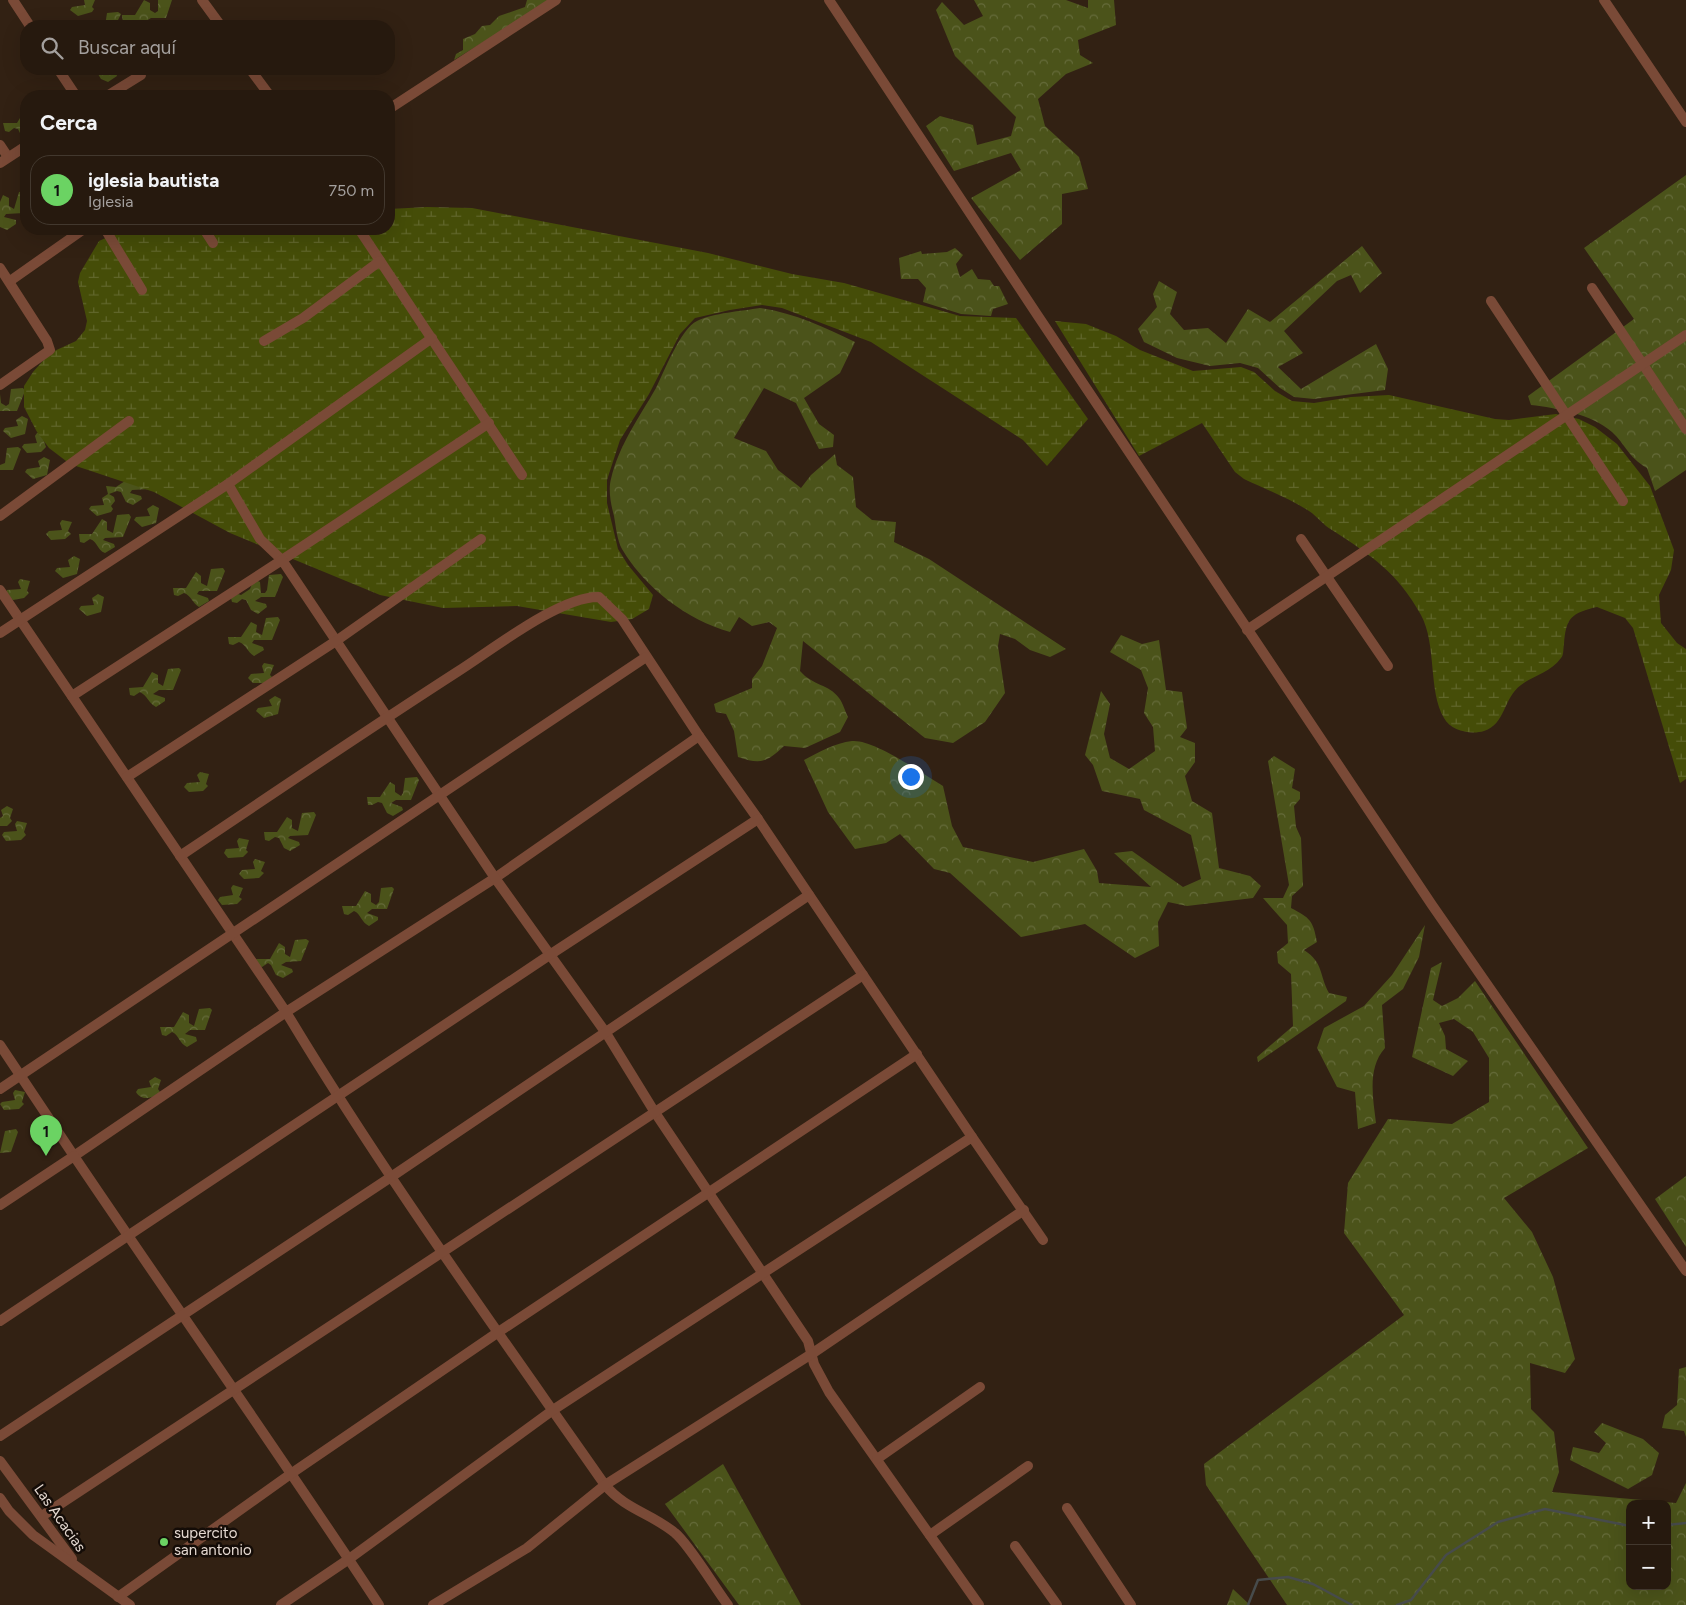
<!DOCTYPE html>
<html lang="es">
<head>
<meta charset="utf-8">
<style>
  body { margin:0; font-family:Figtree,sans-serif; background:#2e2217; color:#f1f3f6 }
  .controls { position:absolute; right:15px; bottom:15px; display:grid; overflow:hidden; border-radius:10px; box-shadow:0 5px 20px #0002 }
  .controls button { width:45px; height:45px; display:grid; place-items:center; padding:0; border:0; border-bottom:1px solid #42382e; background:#26190e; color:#f1f3f6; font:25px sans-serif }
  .you { position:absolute; left:910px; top:776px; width:18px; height:18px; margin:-12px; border:4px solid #fff; border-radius:50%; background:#1a73e8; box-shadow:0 0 0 8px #1a73e833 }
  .badge { display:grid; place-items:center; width:32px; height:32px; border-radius:50%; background:#6bd363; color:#111; font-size:16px; font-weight:700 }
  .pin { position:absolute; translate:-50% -41px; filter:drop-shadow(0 1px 2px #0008) }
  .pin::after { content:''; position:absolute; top:26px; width:18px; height:15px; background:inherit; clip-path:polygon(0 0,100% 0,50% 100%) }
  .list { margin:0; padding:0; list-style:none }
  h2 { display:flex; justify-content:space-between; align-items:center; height:65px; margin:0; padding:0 20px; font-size:21px }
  h2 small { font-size:16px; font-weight:400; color:#a4a09e }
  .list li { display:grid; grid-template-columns:32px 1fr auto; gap:15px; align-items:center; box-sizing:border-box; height:70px; margin:0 10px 10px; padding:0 10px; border:1px solid #42382e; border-radius:20px }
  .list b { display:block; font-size:19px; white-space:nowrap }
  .list p { margin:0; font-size:16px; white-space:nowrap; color:#a4a09e }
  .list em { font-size:16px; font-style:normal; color:#a4a09e }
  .icon { flex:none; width:28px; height:28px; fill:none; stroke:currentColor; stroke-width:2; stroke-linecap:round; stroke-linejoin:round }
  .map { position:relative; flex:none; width:1686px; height:1605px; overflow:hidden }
  .search { position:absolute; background:#26190e; box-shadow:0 5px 20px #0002; left:20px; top:20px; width:375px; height:55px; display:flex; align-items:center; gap:12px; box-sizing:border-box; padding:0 18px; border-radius:20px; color:#a4a09e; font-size:19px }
  .panel { position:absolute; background:#26190e; box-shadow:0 5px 20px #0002; left:20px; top:90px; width:375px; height:145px; border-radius:20px }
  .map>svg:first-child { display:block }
  .forest { fill:url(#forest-crowns); fill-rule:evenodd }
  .wetland { fill:url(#wetland-marsh) }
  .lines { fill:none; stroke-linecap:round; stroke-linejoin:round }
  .stream { stroke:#474b4b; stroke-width:2.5 }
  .minor { stroke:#7a4a37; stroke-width:10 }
  .poi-dot { fill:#6bd363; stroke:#140c07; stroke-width:2 }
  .labels { text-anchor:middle; stroke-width:5; stroke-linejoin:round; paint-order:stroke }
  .street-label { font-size:15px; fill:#e5d9d1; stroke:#140c07 }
  .poi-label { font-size:15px; fill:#e5d9d1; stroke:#140c07; text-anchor:start }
</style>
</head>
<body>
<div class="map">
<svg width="1686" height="1605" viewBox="0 0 1686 1605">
  <defs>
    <pattern id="forest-crowns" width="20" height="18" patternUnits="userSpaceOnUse" patternTransform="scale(1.25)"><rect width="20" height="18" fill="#4b531a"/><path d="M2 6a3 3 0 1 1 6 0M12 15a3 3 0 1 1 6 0" fill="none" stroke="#656b3a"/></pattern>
    <pattern id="wetland-marsh" width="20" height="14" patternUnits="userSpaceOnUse" patternTransform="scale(1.25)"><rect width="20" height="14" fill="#454d08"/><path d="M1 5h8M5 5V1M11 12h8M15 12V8" fill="none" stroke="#60662b"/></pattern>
  </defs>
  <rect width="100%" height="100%" fill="#322113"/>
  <g class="forest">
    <path d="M84 0H95L92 7 94 9 92 12 78 16 70 10 72 7 85 5Z"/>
    <path d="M144 0 150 3V10L155 13 158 11V0H172L166 18H151L146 21 157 26H140L133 20 127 23H123L122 15H135Z"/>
    <path d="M527 0H552L454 60 456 54 463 50V39L475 34 482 26 490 25 499 16 525 7Z"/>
    <path d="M974 0H1066L1088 8V0H1114L1116 25 1078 40 1080 55 1093 63 1066 74 1038 99 1045 126 1079 157 1088 189 1062 194V224L1020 260 971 198 1021 170 1011 153 954 171 926 126 940 116 973 125 977 145 1011 136 1016 117 955 56 936 10 942 2 964 25 983 16Z"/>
    <path d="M118 12 121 14 115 26H105L107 13Z"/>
    <path d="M95 69H106L116 73 117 76 108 82 101 79Z"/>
    <path d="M26 108V141L23 139 18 129 14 128 9 132 5 131 3 123H17Z"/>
    <path d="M1686 175V470L1655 491 1647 468C1628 457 1626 445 1612 432 1591 414 1557 408 1531 405L1528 396 1634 319 1584 248Z"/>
    <path d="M26 191 24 213 6 214 4 217 16 220V224L7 230 0 227V202L3 195 9 198V206L14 209 19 192Z"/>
    <path d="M1362 246 1382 273 1360 293 1351 275 1337 281 1284 331 1303 353 1278 367 1301 389 1376 344 1388 369 1385 390 1314 399 1294 397 1280 388 1258 368 1240 363 1210 366 1177 358 1144 342 1138 329 1157 307 1153 294 1159 281 1177 292 1170 314 1184 330 1208 328 1226 343 1248 309 1270 322Z"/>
    <path d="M955 248 963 255 956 264 960 277 972 269 978 279 990 280 994 286H999L1008 304 993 309 991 316 961 314 923 302 926 288 918 279H901L899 258 921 251 922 254 947 252Z"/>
    <path d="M760 308C794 313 824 327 855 342L840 373 804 398 819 424 834 435 833 447 819 449 796 403 764 388 734 438 766 451 778 470 801 488 811 475 835 454 837 465 853 477 856 507 872 520 896 522 894 542 929 559 1066 649 1050 657 1030 650 1015 639 1000 634 998 646 1005 693 985 722 953 743 925 738 803 641 800 671C813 686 829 684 839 698 843 703 845 711 848 717L840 732 805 748 784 746C767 762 761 765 738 757L734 731 726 714 716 712 714 704 752 688V679L762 666 777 628 769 622 752 626 739 617 730 632C687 620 645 588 622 549 617 540 616 527 614 516 611 505 608 490 611 479 619 445 639 418 656 388 664 372 681 328 697 321 713 313 742 311 760 308Z"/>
    <path d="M23 388 25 391 17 411H0V394L1 403 6 406 9 404 11 389Z"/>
    <path d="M22 416 28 419 25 434 11 438 3 431 5 428 18 426 16 420Z"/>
    <path d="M37 433H41L46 447 41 452 27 453 22 447 24 444 37 443 35 436Z"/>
    <path d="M18 447 21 449 13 470H0V465L5 463 7 448Z"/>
    <path d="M44 457 50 460 47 475 33 479 25 472 27 469 40 467 38 461Z"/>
    <path d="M125 481 150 489 132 490 130 493 141 496 142 499 133 505 126 502 121 492 117 491 109 494 114 497 115 501 111 506 113 509 111 512 97 516 89 509 91 506 104 505 102 498 108 494 106 486 116 487Z"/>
    <path d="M153 505 159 508 156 523 142 527 134 520 136 517 150 516 147 509Z"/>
    <path d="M129 514 131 517 123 537 105 538 103 540 114 544 115 547 105 553C97 550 98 542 90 539L84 543 80 542 79 534H92L102 519 107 522V530L113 533 117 515Z"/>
    <path d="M62 520 72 522 68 531 71 534 65 539 51 540 46 534 49 531 62 530 60 523Z"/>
    <path d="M74 556 80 559 77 574 63 578 55 571 57 568 70 567 68 560Z"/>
    <path d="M223 568 225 571 217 591H199L197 594 208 598 209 601 199 607C192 603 192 596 184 593L178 596 174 595 173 588H186L196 572 201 576V583L207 586 211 569Z"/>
    <path d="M281 574 283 577 275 597H261L255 601 266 604 267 607 258 614 251 610 246 600 242 599 237 603 232 602 231 598 238 594 241 595 250 589 254 579 260 582 261 593H265L267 590 269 575Z"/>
    <path d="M20 579 30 581 27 591 29 593 24 598 13 600 5 594 7 590 21 589 18 582Z"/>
    <path d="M98 594 104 597 101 612 87 616 79 609 81 606 94 605 92 598Z"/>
    <path d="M278 617 280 620 272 640H254L252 643 263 647 264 650 254 656C247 652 247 645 239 642L233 645 229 644 228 637H241L251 622 257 625 256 632 262 635 266 618Z"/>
    <path d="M1121 635 1142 644 1159 640 1166 690 1182 692 1187 728 1180 737 1195 743V762L1185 776 1192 801 1212 813 1219 868 1250 876 1261 886 1253 898 1187 906 1168 902 1158 922 1159 946 1135 958 1085 924 1021 937 950 873 934 869 900 834 886 843 855 849 828 812 804 760C819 752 835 743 852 741 874 739 923 774 943 786L952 826 963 847 1033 862 1084 849 1097 871 1099 883 1151 887 1114 853 1132 851 1183 887 1201 879 1191 835 1144 810 1140 799 1102 791 1093 765 1085 755 1101 691 1110 704 1104 734 1110 758 1129 769 1155 751 1153 727 1144 713 1148 688 1141 670 1110 652Z"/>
    <path d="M264 663 274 665 270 675 272 677 264 683H253L248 678 251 674 264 673 262 666Z"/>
    <path d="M179 668 181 670 173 690H159L153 694 165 698V701L156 707C148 703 148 696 140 692L134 696 130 695 129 688 143 687 152 672 158 675V683L163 686 168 669Z"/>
    <path d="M275 696 281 699 278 714 264 718 256 711 258 708 272 706 269 700Z"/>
    <path d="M1274 756 1295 769 1292 788 1300 792V799L1294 806 1296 827 1301 838 1303 886 1292 896 1291 908C1310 918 1313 920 1317 942L1304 950C1324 963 1319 975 1329 993L1347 997 1346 1001 1258 1062 1257 1057 1293 1026 1291 974 1278 963 1277 952 1288 943 1287 925 1263 898H1283L1289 885 1268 761Z"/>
    <path d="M200 772 209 774 206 784 208 786 203 791 189 792 184 787 187 783 200 782 197 775Z"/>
    <path d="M417 777 419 780 411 800H396L391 803 402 807 403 810 393 816 387 813 382 803 378 802 372 805H368L367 797H380L390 782 395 785V792L401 796 403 793 405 778Z"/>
    <path d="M7 806 13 809 10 818 12 821 7 826H0V818L3 816 1 810Z"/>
    <path d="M314 812 316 815 308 835 290 836 288 838 299 842 300 845 290 851 284 848 279 838 275 837 269 841 265 840 264 832H277L287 817 292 820V828L298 831 302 813Z"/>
    <path d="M17 821 27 823 24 832 26 835 21 840 6 841 2 835 4 832 17 831 15 824Z"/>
    <path d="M239 838 249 840 246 850 248 852 243 857 228 858 224 853 226 849 239 848 237 841Z"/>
    <path d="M255 859 265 862 261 871 264 873 259 878 244 879 239 874 242 870 255 869 253 862Z"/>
    <path d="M233 885 243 888 239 897 242 899 237 904 222 905 218 900 220 897 233 895 231 888Z"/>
    <path d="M392 887 394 889 387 909H372L367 913 378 917V920L369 926C361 922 361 914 354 911L348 915 344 914 342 906H356L365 891 371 894V902L376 905 379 902 381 888Z"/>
    <path d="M1425 925 1419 957 1403 989 1382 1005 1385 1048C1367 1068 1373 1098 1376 1123L1358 1129 1355 1092 1337 1087 1317 1048 1324 1028 1364 1006 1392 975Z"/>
    <path d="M306 939 309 941 301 961 286 962 281 965 292 969 293 972 283 978 276 975 271 965 268 963 262 967 258 966 256 959H270L279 943 285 947V954L290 957 295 940Z"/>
    <path d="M1442 962 1433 1000 1442 1006 1458 998 1475 981 1588 1148 1504 1198 1532 1232 1553 1277 1575 1359 1565 1373 1530 1363 1531 1409 1554 1432 1559 1472 1552 1492 1676 1503 1686 1483V1605H1287L1206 1485 1204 1464 1404 1315 1344 1233 1348 1183 1388 1119 1452 1124 1489 1102V1058L1473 1032 1454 1019 1439 1023 1445 1036 1446 1049 1468 1061 1453 1076 1412 1057 1431 968ZM1630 1504H1667V1586H1630Z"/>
    <path d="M210 1008 212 1010 205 1030H190L185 1034 196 1037 197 1041 187 1047C179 1043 179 1035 172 1032L166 1036 162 1035 160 1027H174L183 1012 189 1015V1023L194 1026 199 1009Z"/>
    <path d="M155 1077 161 1080 158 1089 160 1092C153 1099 141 1101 136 1092L138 1089 151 1087 149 1081Z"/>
    <path d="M15 1090 25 1092 22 1102 24 1104 19 1109 4 1110 0 1104 2 1102 15 1100 13 1093Z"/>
    <path d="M16 1129 18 1132 11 1152 0 1153 5 1131Z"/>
    <path d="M1686 1176V1247L1655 1199Z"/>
    <path d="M1686 1367V1437L1684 1431 1662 1428 1665 1415 1677 1405 1679 1369Z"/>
    <path d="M1602 1423 1643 1439 1659 1453 1652 1475 1628 1489 1570 1460 1573 1447 1599 1453 1606 1443 1594 1432Z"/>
    <path d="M723 1464 801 1605H739L665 1504Z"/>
    <path d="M1233 1589 1250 1605H1227Z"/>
  </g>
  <g class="wetland">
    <path d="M427 207 472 208 708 253 792 274 844 283 960 316 1016 318 1088 419 1047 466 1023 440 871 342 782 308 762 305 730 310 695 318 680 334 649 394 620 440 607 480V503L618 549 628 565 653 595 649 609 632 619 611 622 517 606 443 608 380 595 230 533 154 492 70 464 49 448 37 432 24 407V386L33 372 50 353 76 341 85 330 87 321 78 282 80 273 99 241 125 229H389V209Z"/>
    <path d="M1055 321 1086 324 1116 336 1140 350 1193 371 1241 367 1254 372 1275 391 1292 401 1314 403 1351 397 1389 395 1495 419 1509 420 1556 414 1579 419 1595 427 1617 444 1650 486 1674 550 1671 570 1659 595 1661 623 1677 643 1686 649V779L1680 783 1633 628 1625 618 1597 607C1571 613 1566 618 1564 644 1563 649 1564 655 1561 658 1550 673 1534 675 1521 685 1503 698 1506 724 1484 731 1471 735 1451 731 1444 718 1428 691 1437 645 1421 615 1397 572 1372 556 1332 530 1323 525 1317 516 1309 511 1289 498 1265 489 1244 479L1235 472 1202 423 1139 456Z"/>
  </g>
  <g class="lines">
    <g class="stream">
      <path d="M1667 1525 1686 1523"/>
      <path d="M1248 1605 1258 1580 1288 1577 1313 1584 1352 1605"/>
      <path d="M1397 1605 1411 1600 1446 1555 1498 1522 1545 1509 1630 1526"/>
    </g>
    <g class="minor">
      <path d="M13 0 30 26"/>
      <path d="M202 0 221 26"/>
      <path d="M829 0 1038 316 1432 905 1686 1271"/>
      <path d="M1604 0 1686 122"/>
      <path d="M58 69 76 96"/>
      <path d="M250 69 270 96"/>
      <path d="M107 96 141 75"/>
      <path d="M389 109 556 0"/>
      <path d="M0 145 8 157"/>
      <path d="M0 163 26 146"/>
      <path d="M105 229 142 290"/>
      <path d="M204 229 213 243"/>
      <path d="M359 229 522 475"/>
      <path d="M0 268 47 341 50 350 0 385"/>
      <path d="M10 281 84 229"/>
      <path d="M1592 288 1686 429"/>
      <path d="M1491 301 1623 501"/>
      <path d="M264 341 303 318 380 261"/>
      <path d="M228 484 260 539 282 560 489 423"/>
      <path d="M0 516 129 421"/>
      <path d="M1301 539 1388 666"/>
      <path d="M0 590 286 1012 495 878 699 736"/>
      <path d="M1247 630 1686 335"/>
      <path d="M0 633 228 484 432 338"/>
      <path d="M72 696 282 560 495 878 606 1033 654 1111 808 1341 814 1364 829 1392 979 1605"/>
      <path d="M127 777 336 641 481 539"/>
      <path d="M180 856C272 794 364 732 457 672 492 650 560 596 599 597L622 619 699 736 758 819 972 1137"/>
      <path d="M0 1045 74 1156 286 1012C384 1175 496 1329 605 1485 626 1510 651 1513 675 1533 689 1544 715 1588 728 1605"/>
      <path d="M0 1089 646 657"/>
      <path d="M0 1205 74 1156C175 1306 280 1454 379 1605"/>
      <path d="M0 1321 548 956 758 819"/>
      <path d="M0 1436 391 1177 809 895"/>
      <path d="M877 1459 980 1387"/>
      <path d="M0 1461 72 1559"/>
      <path d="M0 1498 9 1511 33 1535 130 1605"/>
      <path d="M1067 1508 1131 1605"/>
      <path d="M42 1516 863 975"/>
      <path d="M930 1535 1028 1466"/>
      <path d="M1015 1546 1057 1605"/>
      <path d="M118 1597 292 1473 497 1333 917 1054"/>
      <path d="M281 1605 349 1559 553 1410 972 1137 1043 1240"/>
      <path d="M433 1605 527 1548 605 1485 813 1353 1024 1210"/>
    </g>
  </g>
  <circle class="poi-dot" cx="164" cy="1542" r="5"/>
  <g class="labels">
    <g class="street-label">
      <text transform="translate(60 1518) rotate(55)" y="5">Las Acacias</text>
    </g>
    <g class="poi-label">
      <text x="174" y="1538">supercito<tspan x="174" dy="17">san antonio</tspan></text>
    </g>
  </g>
</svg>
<div class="controls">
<button>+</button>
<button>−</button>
</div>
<div class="you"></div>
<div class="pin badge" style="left:46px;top:1156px">1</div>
<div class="search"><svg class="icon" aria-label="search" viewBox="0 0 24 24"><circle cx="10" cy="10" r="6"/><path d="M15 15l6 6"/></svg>Buscar aquí</div>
<section class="panel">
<h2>Cerca<small></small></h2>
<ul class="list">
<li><span class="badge">1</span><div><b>iglesia bautista</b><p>Iglesia</p></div><em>750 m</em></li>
</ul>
</section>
</div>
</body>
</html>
